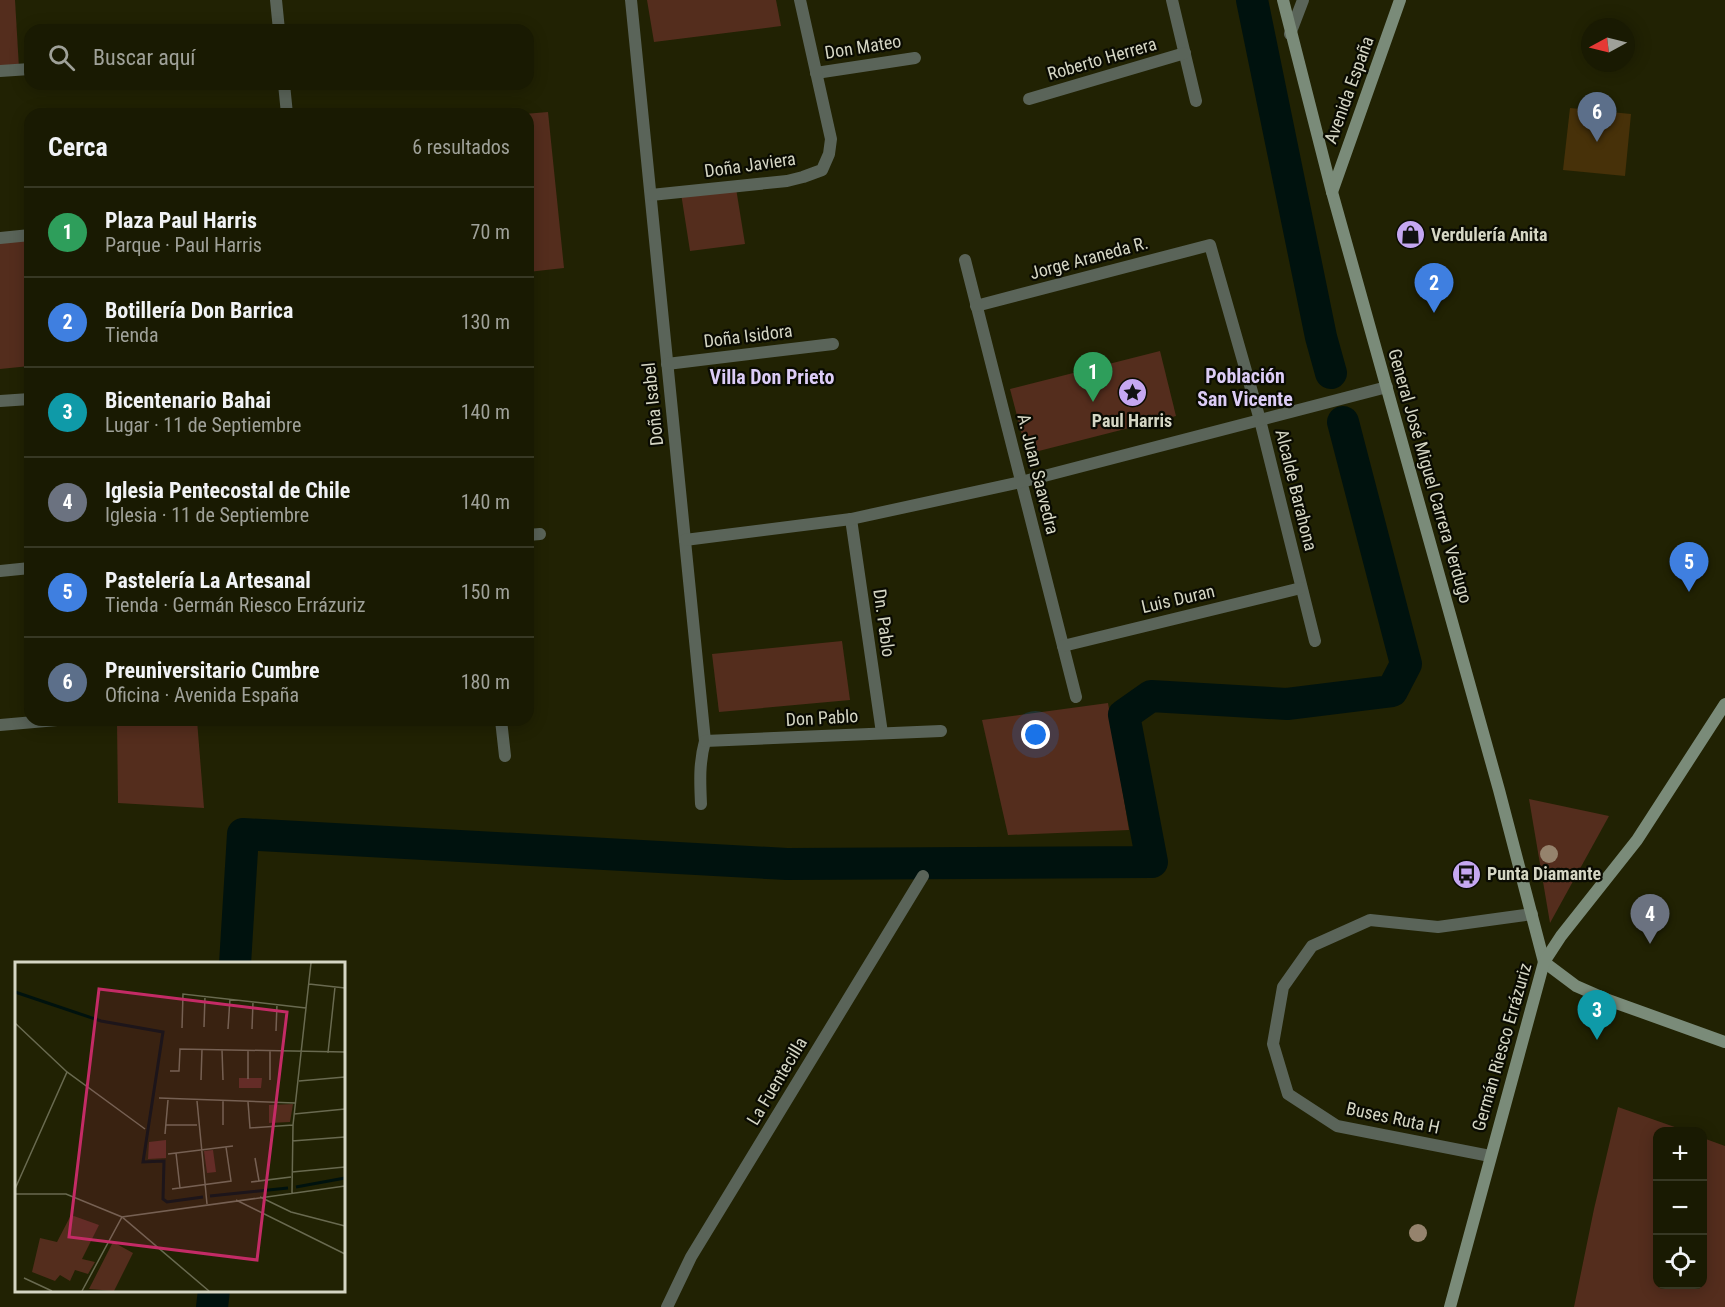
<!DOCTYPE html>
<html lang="es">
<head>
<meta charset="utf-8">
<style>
  body { margin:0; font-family:"Roboto Condensed",sans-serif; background:#22230c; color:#f1f3f6 }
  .controls { position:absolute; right:18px; bottom:18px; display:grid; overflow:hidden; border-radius:12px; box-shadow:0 3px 15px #0003 }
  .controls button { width:54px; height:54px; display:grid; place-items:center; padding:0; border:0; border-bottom:2px solid #373824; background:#191a02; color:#f1f3f6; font:30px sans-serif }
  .compass { position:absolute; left:1581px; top:18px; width:54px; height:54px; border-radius:50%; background:#191a02; box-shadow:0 3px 15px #0003; rotate:263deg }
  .you { position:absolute; left:1036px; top:735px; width:21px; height:21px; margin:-15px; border:4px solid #fff; border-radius:50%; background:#1a73e8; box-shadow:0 0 0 9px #1a73e833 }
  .badge { display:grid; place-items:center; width:39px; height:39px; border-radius:50%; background:#8c9099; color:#fff; font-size:20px; font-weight:700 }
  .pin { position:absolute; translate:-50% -50px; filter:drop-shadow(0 2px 3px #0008) }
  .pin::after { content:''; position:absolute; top:32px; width:21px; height:18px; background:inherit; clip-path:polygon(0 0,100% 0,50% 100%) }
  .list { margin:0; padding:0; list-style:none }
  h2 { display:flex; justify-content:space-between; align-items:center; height:78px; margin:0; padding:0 24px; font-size:26px }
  h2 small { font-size:20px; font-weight:400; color:#9fa199 }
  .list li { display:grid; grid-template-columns:39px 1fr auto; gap:18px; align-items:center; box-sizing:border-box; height:90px; padding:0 24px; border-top:2px solid #373824 }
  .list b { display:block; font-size:22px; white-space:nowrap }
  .list p { margin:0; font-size:20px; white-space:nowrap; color:#9fa199 }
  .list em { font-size:20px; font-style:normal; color:#9fa199 }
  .icon { flex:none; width:33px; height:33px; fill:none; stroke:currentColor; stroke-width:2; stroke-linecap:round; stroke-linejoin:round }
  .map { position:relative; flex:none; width:1725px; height:1307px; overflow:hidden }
  .search { position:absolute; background:#191a02; box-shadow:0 3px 15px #0003; left:24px; top:24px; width:510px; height:66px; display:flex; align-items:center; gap:15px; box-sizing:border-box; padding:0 21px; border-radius:18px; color:#9fa199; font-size:22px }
  .panel { position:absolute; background:#191a02; box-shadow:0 3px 15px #0003; left:24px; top:108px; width:510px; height:618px; border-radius:18px }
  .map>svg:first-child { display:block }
  .green { fill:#542d1d }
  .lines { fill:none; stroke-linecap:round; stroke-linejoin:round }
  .canal { stroke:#00120e; stroke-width:32 }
  .building { fill:#473109 }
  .lane { stroke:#5a6459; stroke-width:12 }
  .street { stroke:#5a6459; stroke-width:12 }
  .secondary { stroke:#7a8b79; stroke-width:12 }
  .tree { fill:#95836d }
  .labels { text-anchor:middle; stroke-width:4.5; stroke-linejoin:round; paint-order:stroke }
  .street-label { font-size:18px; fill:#d5d6c4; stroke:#0a0b02 }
  .poi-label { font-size:18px; font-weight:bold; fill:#d5d6c4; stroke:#0a0b02; text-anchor:start }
  .neighbourhood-label { font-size:20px; font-weight:bold; fill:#dcccf6; stroke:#0a0b02 }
  .inset-river { fill:none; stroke:#00120e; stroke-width:3 }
  .inset-road { fill:none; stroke:#696a50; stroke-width:1.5 }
  .view { fill:#c42b66; fill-opacity:0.15; stroke:#c42b66; stroke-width:3 }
  .inset-edge { fill:none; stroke:#d5d6c4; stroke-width:3 }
</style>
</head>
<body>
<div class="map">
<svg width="1725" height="1307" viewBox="0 0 1725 1307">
  <rect width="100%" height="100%" fill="#212203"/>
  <g class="green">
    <path d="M0 0H15L19 68 0 70Z"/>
    <path d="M647 0H776L781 26 654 42Z"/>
    <path d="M548 112 564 268 528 272V114H524Z"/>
    <path d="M735 182 745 244 690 251 680 187Z"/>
    <path d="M30 237V366L0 369V241Z"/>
    <path d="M1160 351 1176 416 1027 454 1010 389Z"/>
    <path d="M842 641 850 700 719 712 712 654Z"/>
    <path d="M1108 703 1129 830 1008 835 982 720Z"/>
    <path d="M197 720 204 808 118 803 117 721Z"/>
    <path d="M1529 799 1609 816 1550 923Z"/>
    <path d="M1618 1107 1686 1131 1658 1132V1284H1702L1703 1138 1725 1146V1307H1574L1594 1209Z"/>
  </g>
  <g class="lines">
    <g class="canal">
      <path d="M1252 0 1321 337 1331 373"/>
      <path d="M235 964 243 834 787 864 1152 862 1124 715 1151 696 1287 704 1392 691 1406 664 1343 422"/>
      <path d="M212 1307 214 1290"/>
    </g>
  </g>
  <path class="building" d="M1570 108 1631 114 1625 176 1563 170Z"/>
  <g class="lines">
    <path class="lane" d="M1490 1156 1337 1126 1288 1094 1273 1044 1283 987 1312 946 1370 920 1438 927 1532 914"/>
    <g class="street">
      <path d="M276 0 279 30"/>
      <path d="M631 0 705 741C699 763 700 782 701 804"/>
      <path d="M1172 0 1196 101"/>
      <path d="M1290 34 1303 0"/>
      <path d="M0 71 30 69"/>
      <path d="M816 73 915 58"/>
      <path d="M284 84 287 114"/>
      <path d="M1029 99 1185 53"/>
      <path d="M651 195 787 181 803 177 822 170 829 154 831 139 800 0"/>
      <path d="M0 238 30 235"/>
      <path d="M965 260 1076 697"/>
      <path d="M976 306 1210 245 1260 420 1315 641"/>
      <path d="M667 364 833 344"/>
      <path d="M0 401 30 399"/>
      <path d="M851 519 882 733"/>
      <path d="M528 535 540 534"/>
      <path d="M685 540 851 519 1021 482 1387 387"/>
      <path d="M0 571 30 568"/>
      <path d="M1063 646 1301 588"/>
      <path d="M501 720 505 756"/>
      <path d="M0 725 57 720"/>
      <path d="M705 741 941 731"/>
      <path d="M667 1307 691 1257 923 876"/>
    </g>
    <g class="secondary">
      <path d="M1283 0 1332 192 1499 790 1544 962"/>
      <path d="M1332 192 1400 0"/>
      <path d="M1544 962 1576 986 1608 1000 1725 1042"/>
      <path d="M1450 1307 1544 962 1561 936 1637 840 1725 704"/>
    </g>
  </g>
  <g class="tree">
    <circle cx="1549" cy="854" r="9"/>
    <circle cx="1418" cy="1233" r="9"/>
  </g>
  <defs>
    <symbol id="shop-disc" viewBox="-11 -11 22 22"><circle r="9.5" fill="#c5a7f1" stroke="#0a0b02"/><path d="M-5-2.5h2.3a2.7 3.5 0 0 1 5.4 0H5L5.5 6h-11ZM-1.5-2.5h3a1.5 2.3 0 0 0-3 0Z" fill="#111"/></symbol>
    <symbol id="sight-disc" viewBox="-11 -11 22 22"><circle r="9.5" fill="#c5a7f1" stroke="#0a0b02"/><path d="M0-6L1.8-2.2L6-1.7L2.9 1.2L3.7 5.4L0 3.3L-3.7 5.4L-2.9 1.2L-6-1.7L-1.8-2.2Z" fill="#111"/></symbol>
    <symbol id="bus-disc" viewBox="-11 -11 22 22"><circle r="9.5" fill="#c5a7f1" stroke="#0a0b02"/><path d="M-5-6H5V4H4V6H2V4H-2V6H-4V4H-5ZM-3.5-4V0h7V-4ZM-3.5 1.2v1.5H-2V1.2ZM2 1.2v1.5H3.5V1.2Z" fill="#111"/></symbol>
  </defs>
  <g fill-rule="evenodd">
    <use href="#shop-disc" x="1394" y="218" width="33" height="33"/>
    <use href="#sight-disc" x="1116" y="376" width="33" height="33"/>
    <use href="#bus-disc" x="1450" y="858" width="33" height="33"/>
  </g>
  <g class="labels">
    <g class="street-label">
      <text transform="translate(863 47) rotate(-9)" y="6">Don Mateo</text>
      <text transform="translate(1102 59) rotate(-16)" y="6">Roberto Herrera</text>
      <text transform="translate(1349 90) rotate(-70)" y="6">Avenida España</text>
      <text transform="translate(750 165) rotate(-8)" y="6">Doña Javiera</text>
      <text transform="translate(1089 258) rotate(-15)" y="6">Jorge Araneda R.</text>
      <text transform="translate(748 336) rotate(-7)" y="6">Doña Isidora</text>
      <text transform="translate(653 404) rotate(-96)" y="6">Doña Isabel</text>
      <text transform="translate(1038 474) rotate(76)" y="6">A. Juan Saavedra</text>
      <text transform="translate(1430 476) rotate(74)" y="6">General José Miguel Carrera Verdugo</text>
      <text transform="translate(1296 490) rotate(76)" y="6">Alcalde Barahona</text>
      <text transform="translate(1178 599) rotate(-13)" y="6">Luis Duran</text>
      <text transform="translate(884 623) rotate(82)" y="6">Dn. Pablo</text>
      <text transform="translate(822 718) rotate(-3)" y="6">Don Pablo</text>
      <text transform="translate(1502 1047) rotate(-74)" y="6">Germán Riesco Errázuriz</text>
      <text transform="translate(777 1081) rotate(-59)" y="6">La Fuentecilla</text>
      <text transform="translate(1393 1118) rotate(12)" y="6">Buses Ruta H</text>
    </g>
    <g class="poi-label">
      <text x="1431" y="241">Verdulería Anita</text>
      <text x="1132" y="427" text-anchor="middle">Paul Harris</text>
      <text x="1487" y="880">Punta Diamante</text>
    </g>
    <g class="neighbourhood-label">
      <text x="1245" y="383">Población<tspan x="1245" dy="23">San Vicente</tspan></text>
      <text x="772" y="384">Villa Don Prieto</text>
    </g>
  </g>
  <g transform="translate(15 962)">
    <rect width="330" height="330" fill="#212203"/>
    <path d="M224 116H247L246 126H224ZM278 142 275 160 254 161V143ZM151 178V196L133 197 134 180ZM198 188 201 210 192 211 189 189ZM56 253 84 263 67 297 80 300 73 312 60 308 55 319 45 313 40 319 17 310 25 276 42 280ZM98 280 118 291 99 329 74 327Z" fill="#542d1d"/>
    <path class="inset-river" d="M0 30 86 59 148 70 128 200 149 199 148 237 152 240 188 235M281 225 330 216M195 234 273 226"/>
    <path class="inset-road" d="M294 22 330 26M0 61 52 110M189 65 190 34M167 66 168 32 291 46M213 67 215 37M237 67 238 40M261 69 262 42M207 88 208 118M313 91 320 25M155 109H164L165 87 330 90M233 117V88M186 118 187 87M255 118V89M284 119 330 115M144 136 280 141M182 139 192 242M233 140 235 166 278 163M279 152 330 147M151 163H182M208 163V139M150 172 153 138M277 179 330 175M161 191 165 226M153 192 218 184M240 196 244 219M277 210 330 205M236 220 276 215M0 227 52 110 130 167M157 227 216 219 211 185M277 231 278 163 296 1M0 232H51L107 255 194 329M245 235 276 250 330 264M221 238 330 292M9 316 37 329M67 329 107 255 330 224"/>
    <path class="view" d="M84 27 272 50 242 298 54 275Z"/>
    <rect width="330" height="330" class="inset-edge"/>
  </g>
</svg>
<div class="controls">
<button>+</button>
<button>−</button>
<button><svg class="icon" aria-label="locate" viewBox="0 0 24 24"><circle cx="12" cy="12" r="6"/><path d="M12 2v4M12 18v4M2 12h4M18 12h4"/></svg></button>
</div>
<svg class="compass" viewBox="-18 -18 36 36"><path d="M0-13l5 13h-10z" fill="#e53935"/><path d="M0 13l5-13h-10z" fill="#9fa199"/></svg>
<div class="you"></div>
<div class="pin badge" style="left:1093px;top:402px;background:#2e9e5b">1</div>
<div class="pin badge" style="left:1434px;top:313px;background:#3f7fe0">2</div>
<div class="pin badge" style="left:1597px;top:1040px;background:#0f9aa8">3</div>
<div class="pin badge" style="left:1650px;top:944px;background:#6b7280">4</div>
<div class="pin badge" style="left:1689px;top:592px;background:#3f7fe0">5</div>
<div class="pin badge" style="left:1597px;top:142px;background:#5c6f8a">6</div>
<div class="search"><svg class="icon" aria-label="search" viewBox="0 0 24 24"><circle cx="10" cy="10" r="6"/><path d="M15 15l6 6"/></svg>Buscar aquí</div>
<section class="panel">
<h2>Cerca<small>6 resultados</small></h2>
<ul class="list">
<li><span class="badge" style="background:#2e9e5b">1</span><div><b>Plaza Paul Harris</b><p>Parque · Paul Harris</p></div><em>70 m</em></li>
<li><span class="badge" style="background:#3f7fe0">2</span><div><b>Botillería Don Barrica</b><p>Tienda</p></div><em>130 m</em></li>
<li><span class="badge" style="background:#0f9aa8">3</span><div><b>Bicentenario Bahai</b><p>Lugar · 11 de Septiembre</p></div><em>140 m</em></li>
<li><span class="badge" style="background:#6b7280">4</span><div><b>Iglesia Pentecostal de Chile</b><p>Iglesia · 11 de Septiembre</p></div><em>140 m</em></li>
<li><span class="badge" style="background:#3f7fe0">5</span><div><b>Pastelería La Artesanal</b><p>Tienda · Germán Riesco Errázuriz</p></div><em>150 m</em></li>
<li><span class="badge" style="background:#5c6f8a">6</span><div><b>Preuniversitario Cumbre</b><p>Oficina · Avenida España</p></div><em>180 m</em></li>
</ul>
</section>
</div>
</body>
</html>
